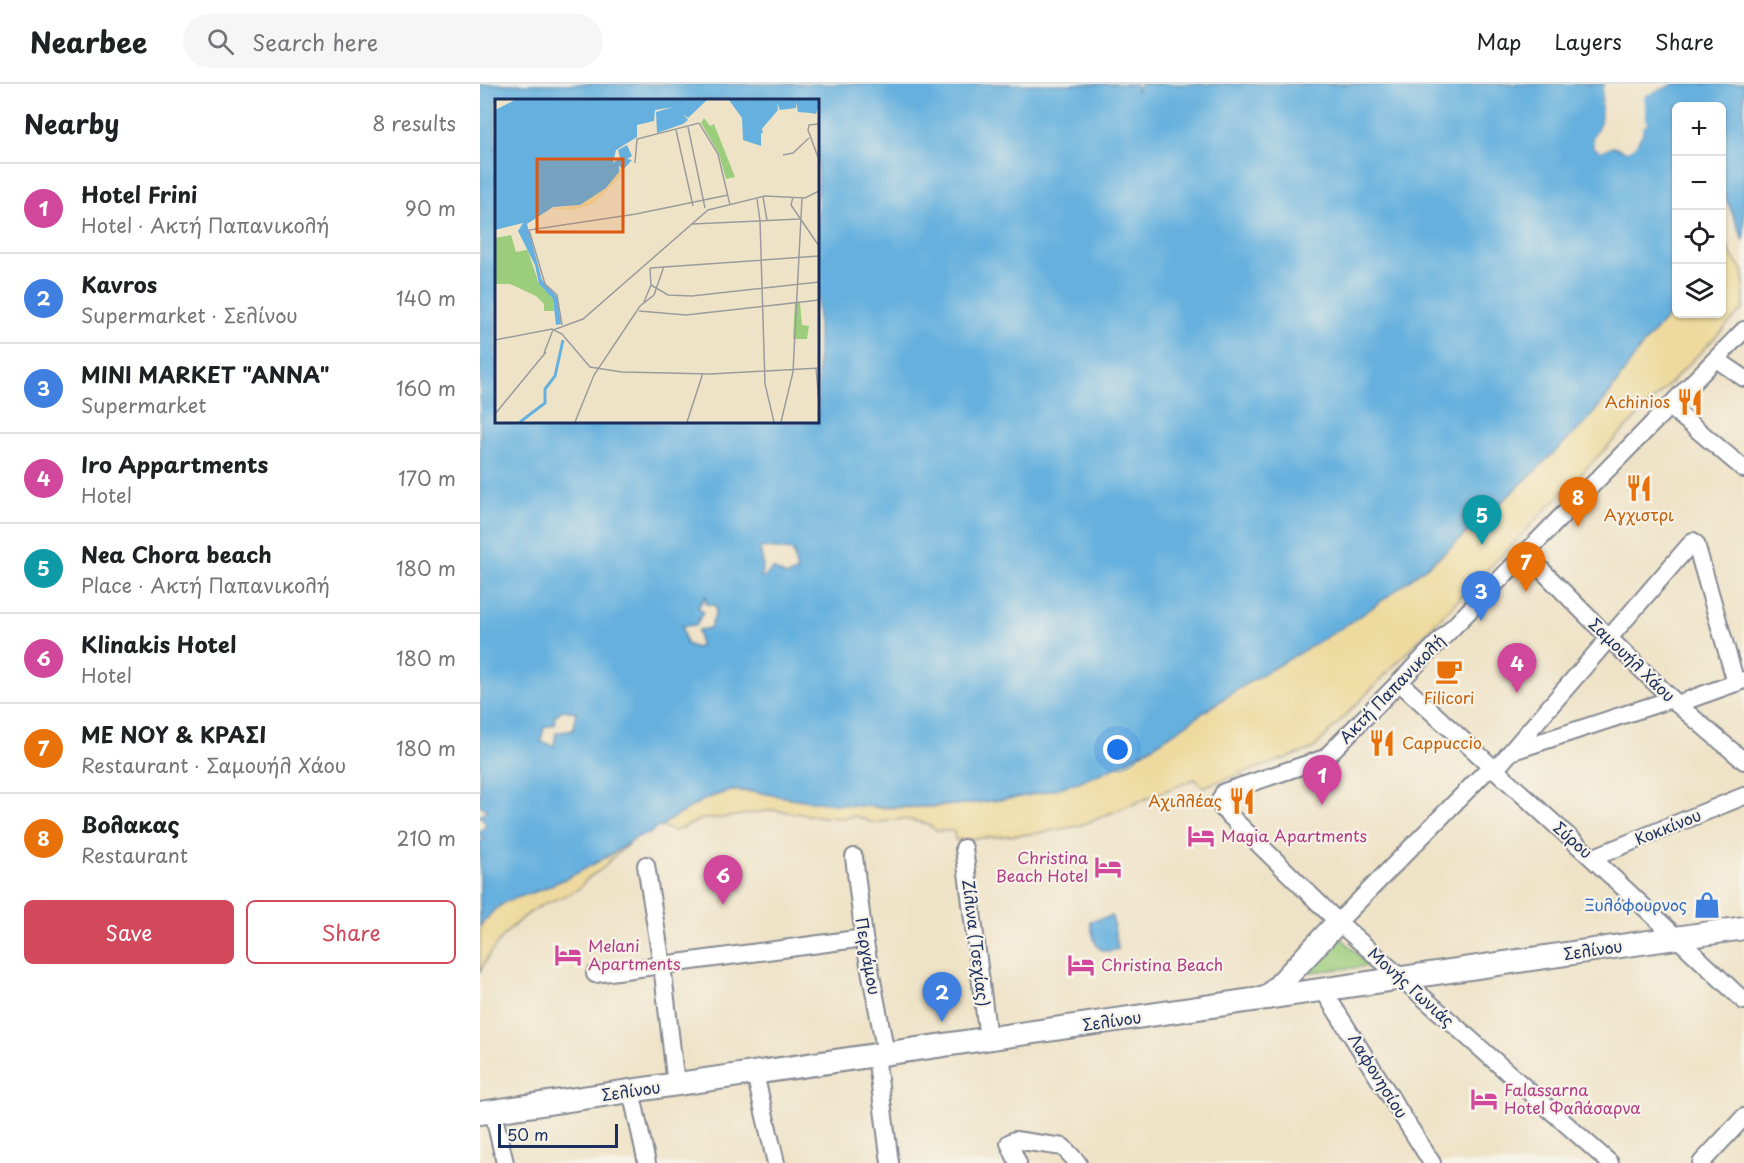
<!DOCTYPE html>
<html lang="en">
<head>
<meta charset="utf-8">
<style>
  body { margin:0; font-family:"Playpen Sans",sans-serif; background:#f6f6f6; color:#202124 }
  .controls { position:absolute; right:18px; top:18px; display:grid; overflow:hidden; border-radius:9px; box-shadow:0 2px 4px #0004 }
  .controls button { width:54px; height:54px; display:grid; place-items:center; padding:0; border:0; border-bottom:2px solid #e0e0e0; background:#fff; color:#202124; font:30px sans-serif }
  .scale { position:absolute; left:18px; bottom:15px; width:120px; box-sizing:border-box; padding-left:6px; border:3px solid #1b2f5e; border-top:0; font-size:16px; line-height:21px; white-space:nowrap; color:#1b2f5e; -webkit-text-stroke:4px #f7f3e8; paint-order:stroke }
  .you { position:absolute; left:638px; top:666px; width:21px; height:21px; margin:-15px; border:4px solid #fff; border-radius:50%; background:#1a73e8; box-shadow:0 0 0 9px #1a73e833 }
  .badge { display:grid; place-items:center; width:39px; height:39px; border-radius:50%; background:#d1495b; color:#fff; font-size:20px; font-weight:700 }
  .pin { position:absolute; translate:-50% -50px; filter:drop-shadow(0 2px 3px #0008) }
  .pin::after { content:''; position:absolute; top:32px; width:21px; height:18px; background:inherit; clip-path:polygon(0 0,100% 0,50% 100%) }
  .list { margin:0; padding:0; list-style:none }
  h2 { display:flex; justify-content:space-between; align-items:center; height:78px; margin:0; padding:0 24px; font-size:26px }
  h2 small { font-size:20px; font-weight:400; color:#757577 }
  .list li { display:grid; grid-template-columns:39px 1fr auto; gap:18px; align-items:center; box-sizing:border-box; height:90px; padding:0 24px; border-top:2px solid #e0e0e0 }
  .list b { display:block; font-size:22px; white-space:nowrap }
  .list p { margin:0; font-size:20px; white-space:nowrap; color:#757577 }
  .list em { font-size:20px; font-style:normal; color:#757577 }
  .actions { display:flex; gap:12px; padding:18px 24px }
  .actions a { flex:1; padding:14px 0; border:2px solid #d1495b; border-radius:9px; text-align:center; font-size:21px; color:#d1495b }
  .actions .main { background:#d1495b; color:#fff }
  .icon { flex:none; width:33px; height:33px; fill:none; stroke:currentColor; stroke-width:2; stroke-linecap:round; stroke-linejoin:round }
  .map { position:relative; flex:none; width:1264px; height:1079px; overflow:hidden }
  header { display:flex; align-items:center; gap:36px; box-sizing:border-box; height:84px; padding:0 30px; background:#fff; border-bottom:2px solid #e0e0e0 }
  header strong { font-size:28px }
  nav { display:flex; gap:33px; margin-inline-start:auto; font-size:21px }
  .search { width:420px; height:54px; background:#f6f6f6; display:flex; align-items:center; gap:15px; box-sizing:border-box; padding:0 21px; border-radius:33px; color:#757577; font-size:22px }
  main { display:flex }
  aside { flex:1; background:#fff }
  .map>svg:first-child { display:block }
  .green { fill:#9ccd7c; stroke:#5c7e6d; stroke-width:1.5 }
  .sand { fill:#eeda9e; stroke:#84847e; stroke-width:1.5 }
  .water { fill:#65b0de; stroke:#40709e; stroke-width:1.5; fill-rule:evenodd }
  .pier { fill:#efe3c7 }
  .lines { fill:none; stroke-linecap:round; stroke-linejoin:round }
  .street-casing { stroke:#858992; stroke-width:20 }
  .secondary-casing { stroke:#858992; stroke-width:26 }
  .street { stroke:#fff; stroke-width:16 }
  .secondary { stroke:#fff; stroke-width:22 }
  .labels { text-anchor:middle; stroke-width:4.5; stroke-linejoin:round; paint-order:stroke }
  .food-label { font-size:16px; fill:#c56008; stroke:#f7f3e8; text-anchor:end }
  .street-label { font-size:16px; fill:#1b2f5e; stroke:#f7f3e8 }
  .hotel-label { font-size:16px; fill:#b23c85; stroke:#f7f3e8; text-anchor:start }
  .shop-label { font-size:16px; fill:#366cbe; stroke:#f7f3e8; text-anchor:end }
  .inset-river { fill:none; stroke:#65b0de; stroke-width:3 }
  .inset-road { fill:none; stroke:#9a9b9d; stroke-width:1.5 }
  .view { fill:#de5710; fill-opacity:0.15; stroke:#de5710; stroke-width:3 }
  .inset-edge { fill:none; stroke:#1b2f5e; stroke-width:3 }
</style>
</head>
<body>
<header>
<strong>Nearbee</strong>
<div class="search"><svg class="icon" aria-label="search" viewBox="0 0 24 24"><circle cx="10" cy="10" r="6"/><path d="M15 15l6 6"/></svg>Search here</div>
<nav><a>Map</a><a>Layers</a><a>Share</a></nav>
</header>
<main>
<aside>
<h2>Nearby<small>8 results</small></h2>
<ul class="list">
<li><span class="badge" style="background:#d1479c">1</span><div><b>Hotel Frini</b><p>Hotel · Ακτή Παπανικολή</p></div><em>90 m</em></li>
<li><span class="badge" style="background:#3f7fe0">2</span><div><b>Kavros</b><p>Supermarket · Σελίνου</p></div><em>140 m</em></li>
<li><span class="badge" style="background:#3f7fe0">3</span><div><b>MINI MARKET &quot;ANNA&quot;</b><p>Supermarket</p></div><em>160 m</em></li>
<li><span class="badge" style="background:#d1479c">4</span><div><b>Iro Appartments</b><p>Hotel</p></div><em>170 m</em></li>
<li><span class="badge" style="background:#0f9aa8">5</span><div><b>Nea Chora beach</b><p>Place · Ακτή Παπανικολή</p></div><em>180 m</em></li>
<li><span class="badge" style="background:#d1479c">6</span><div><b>Klinakis Hotel</b><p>Hotel</p></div><em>180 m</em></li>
<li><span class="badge" style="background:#e8710a">7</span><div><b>ΜΕ ΝΟΥ &amp; ΚΡΑΣΙ</b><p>Restaurant · Σαμουήλ Χάου</p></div><em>180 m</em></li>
<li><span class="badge" style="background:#e8710a">8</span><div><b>Βολακας</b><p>Restaurant</p></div><em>210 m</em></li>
</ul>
<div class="actions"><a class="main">Save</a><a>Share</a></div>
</aside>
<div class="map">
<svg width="1264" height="1079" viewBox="0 0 1264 1079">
  <rect width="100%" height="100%" fill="#f7f3e8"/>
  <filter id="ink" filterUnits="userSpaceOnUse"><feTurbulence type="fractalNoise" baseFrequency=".0167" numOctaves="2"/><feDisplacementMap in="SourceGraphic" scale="12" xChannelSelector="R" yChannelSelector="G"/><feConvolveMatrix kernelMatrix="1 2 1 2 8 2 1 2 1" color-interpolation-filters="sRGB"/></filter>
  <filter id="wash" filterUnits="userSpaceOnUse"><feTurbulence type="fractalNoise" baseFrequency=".008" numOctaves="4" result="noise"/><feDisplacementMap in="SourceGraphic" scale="24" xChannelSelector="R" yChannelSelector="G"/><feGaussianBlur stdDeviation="1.35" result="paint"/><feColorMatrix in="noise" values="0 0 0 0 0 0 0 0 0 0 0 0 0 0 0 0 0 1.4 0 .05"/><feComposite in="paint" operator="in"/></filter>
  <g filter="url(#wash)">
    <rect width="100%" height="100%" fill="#efe3c7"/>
    <path class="green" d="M859 852 890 882 820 889Z"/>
    <g class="sand">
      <path d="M1242 154 1255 177 1264 187V224L1080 411 833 665 723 703 715 695 599 742 552 750 475 756 474 747H457L447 740 430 736 421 735 394 739 375 732 362 734 344 733 292 726 243 734 222 735 193 748 189 745 183 743 185 739 225 715 251 707 276 708 343 718 401 724 456 723 536 714 587 701 616 691 639 680 664 668 772 596 883 530 960 473 1016 424 1105 339 1130 309 1161 263 1196 223V230H1242Z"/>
      <path d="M157 753 129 777C125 785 118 787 111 792 106 795 103 801 98 805 86 813 71 816 59 823 35 836 11 863 0 888V842L14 826 27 817 63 805 99 788 135 768Z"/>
    </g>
    <g class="water">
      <path d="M0 0H656V7L660 0H1125L1123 4 1121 39 1113 53 1114 63 1121 67 1132 62 1146 67C1157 61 1162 54 1163 41H1167L1163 12 1193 0H1264V157L1242 105V22H1196V223L1161 263 1130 309 1105 339C1035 407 966 472 886 528 844 557 798 580 755 607 724 627 695 650 663 668 624 691 578 707 534 714 470 724 409 726 345 719 328 717 310 714 293 711 279 709 265 705 251 707 227 711 206 726 185 739L183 743 176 744 169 750 157 753 135 768 99 788 63 805 27 817 14 826 0 842V759L3 755 0 751V747L6 742 3 734 0 733V732L7 726 0 721ZM16 16H338V338H16ZM280 463 313 467 317 488 306 492 293 485 281 495 283 480ZM226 512V520L236 522V528L230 544 218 546 220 562 216 564 206 560 202 542 216 541 223 528 218 523ZM83 626 96 628 93 646 76 649 74 662 61 657 64 643 76 640 74 633Z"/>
      <path d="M632 832 638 865C614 873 614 855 610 837Z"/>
    </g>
    <path class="pier" d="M1125 0H1128L1126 5 1124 39 1116 53 1117 61 1121 64 1133 59 1146 64 1153 60 1159 48 1161 40 1164 38 1161 10 1185 0H1193L1164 12 1167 41 1163 42 1162 49 1155 62 1147 67 1133 62 1121 67 1114 63 1113 53 1121 39 1123 4Z"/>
  </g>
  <g filter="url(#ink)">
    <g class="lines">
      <defs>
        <g id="street">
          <path d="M1236 275 1264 294"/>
          <path d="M1189 322 1264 385"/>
          <path d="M1045 469 1129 554 1197 620 1264 677"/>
          <path d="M919 598 1112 774 1264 917"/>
          <path d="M1197 620 1264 596"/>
          <path d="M1033 667 1192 615"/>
          <path d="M1015 686 1213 457 1216 460 1256 599"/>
          <path d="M484 764 508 955"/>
          <path d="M374 773 384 854 406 970"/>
          <path d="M1112 774 1264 712"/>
          <path d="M166 781 182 881 196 1001"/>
          <path d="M858 838 1011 682"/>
          <path d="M115 890 384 854"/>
          <path d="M843 906 952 1079"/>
          <path d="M396 971 410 1079"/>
          <path d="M275 990 296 1079"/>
          <path d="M151 1007 167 1079"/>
          <path d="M13 1028 25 1079"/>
          <path d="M538 1079 529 1059 535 1056 583 1063 598 1079"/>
          <path d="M1130 1079 858 838 742 724 740 716 744 708 845 674 1264 246"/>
          <path d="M1221 1079 1264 1033"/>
        </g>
        <g id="secondary">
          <path d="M787 914 858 838"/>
          <path d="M0 1029 1264 844"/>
        </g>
      </defs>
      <use href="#street" class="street-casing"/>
      <use href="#secondary" class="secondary-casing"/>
      <use href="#street" class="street"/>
      <use href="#secondary" class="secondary"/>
    </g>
  </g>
  <defs>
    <symbol id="restaurant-bare" viewBox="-9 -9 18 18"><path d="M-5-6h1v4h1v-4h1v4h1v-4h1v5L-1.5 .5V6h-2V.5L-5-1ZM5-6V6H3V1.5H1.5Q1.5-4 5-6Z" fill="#e8710a" stroke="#f7f3e8" stroke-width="2.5" paint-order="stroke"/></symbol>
    <symbol id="cafe-bare" viewBox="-9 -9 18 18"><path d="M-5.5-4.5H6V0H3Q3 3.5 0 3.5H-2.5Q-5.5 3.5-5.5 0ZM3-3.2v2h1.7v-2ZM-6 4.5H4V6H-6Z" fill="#e8710a" stroke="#f7f3e8" stroke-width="2.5" paint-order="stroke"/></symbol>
    <symbol id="hotel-bare" viewBox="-9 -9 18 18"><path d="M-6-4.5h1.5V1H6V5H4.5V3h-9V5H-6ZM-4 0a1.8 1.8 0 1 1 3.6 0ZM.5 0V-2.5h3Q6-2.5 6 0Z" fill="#d1479c" stroke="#f7f3e8" stroke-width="2.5" paint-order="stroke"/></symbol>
    <symbol id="shop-bare" viewBox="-9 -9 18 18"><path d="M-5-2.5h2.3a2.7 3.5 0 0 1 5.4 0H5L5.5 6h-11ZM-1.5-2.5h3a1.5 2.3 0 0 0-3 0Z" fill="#3f7fe0" stroke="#f7f3e8" stroke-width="2.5" paint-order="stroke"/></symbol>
  </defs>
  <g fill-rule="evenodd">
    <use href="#restaurant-bare" x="1191" y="299" width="38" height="38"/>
    <use href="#restaurant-bare" x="1140" y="385" width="38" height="38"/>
    <use href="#cafe-bare" x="950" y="568" width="38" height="38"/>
    <use href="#restaurant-bare" x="883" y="640" width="38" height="38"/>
    <use href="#restaurant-bare" x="743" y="698" width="38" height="38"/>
    <use href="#hotel-bare" x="702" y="733" width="38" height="38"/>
    <use href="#hotel-bare" x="609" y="764" width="38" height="38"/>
    <use href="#shop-bare" x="1208" y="802" width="38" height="38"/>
    <use href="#hotel-bare" x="69" y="852" width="38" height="38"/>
    <use href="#hotel-bare" x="582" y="862" width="38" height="38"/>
    <use href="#hotel-bare" x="985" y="996" width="38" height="38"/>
  </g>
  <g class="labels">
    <g class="food-label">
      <text x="1190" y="324">Achinios</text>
      <text x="1159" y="437" text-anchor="middle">Αγχιστρι</text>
      <text x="969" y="620" text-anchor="middle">Filicori</text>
      <text x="922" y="665" text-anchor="start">Cappuccio</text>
      <text x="742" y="723">Αχιλλέας</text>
    </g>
    <g class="street-label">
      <text transform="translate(1152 576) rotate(44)" y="6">Σαμουήλ Χάου</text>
      <text transform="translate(912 605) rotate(-46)" y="6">Ακτή Παπανικολή</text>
      <text transform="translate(1188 743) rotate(-22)" y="6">Κοκκίνου</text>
      <text transform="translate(1093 756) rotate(42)" y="6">Σύρου</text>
      <text transform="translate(496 859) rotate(83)" y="6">Ζίλινα (Τσεχίας)</text>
      <text transform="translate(1113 866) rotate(-8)" y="6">Σελίνου</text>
      <text transform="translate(388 872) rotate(80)" y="6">Περγάμου</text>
      <text transform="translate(931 903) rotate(42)" y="6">Μονής Γωνιάς</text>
      <text transform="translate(632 937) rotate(-8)" y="6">Σελίνου</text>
      <text transform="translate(898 992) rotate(58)" y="6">Λαφονησίου</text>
      <text transform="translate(151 1007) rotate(-8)" y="6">Σελίνου</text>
    </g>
    <g class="hotel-label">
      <text x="741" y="758">Magia Apartments</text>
      <text x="608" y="780" text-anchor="end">Christina<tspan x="608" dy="18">Beach Hotel</tspan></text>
      <text x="108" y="868">Melani<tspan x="108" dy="18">Apartments</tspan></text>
      <text x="621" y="887">Christina Beach</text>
      <text x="1024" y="1012">Falassarna<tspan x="1024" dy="18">Hotel Φαλάσαρνα</tspan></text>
    </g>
    <g class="shop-label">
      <text x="1207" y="827">Ξυλόφουρνος</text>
    </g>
  </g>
  <g transform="translate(15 15)">
    <rect width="324" height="324" fill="#efe3c7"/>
    <path d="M209 19 215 27 219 25 240 78 231 80 224 55 206 24ZM16 136 21 153 32 151 30 143 44 185 58 200 59 212H49V205L41 197 15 185H0V139ZM300 202 305 204 307 226 314 227 312 240H298Z" fill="#9ccd7c"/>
    <path d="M125 69 129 74 98 105 79 111 54 110 85 106 111 89Z" fill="#eeda9e"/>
    <path d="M20 1H212L193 19 188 15 193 21 188 25 162 34 161 13 178 8 160 11 159 22 142 26V38L121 51 118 64 125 59 123 51 132 46 137 57 132 60 137 61 128 71 124 66V73L111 89 85 106 58 108 32 125 47 181 62 198 66 225 61 226 58 200 44 185 40 166 23 132 28 124 0 131V11ZM234 1H324V6L321 15 316 14 303 13 301 3V9L285 11 282 4 283 11 266 31V47L248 41 247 19Z" fill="#65b0de"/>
    <path class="inset-river" d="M248 1 267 34M250 1 266 33M0 28 12 27 24 14 50 1M25 323 50 304V290L60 277 68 241"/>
    <path class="inset-road" d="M324 25 314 26 313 31 324 61M193 28 210 109M181 31 198 107M288 56 298 54 314 39M140 64 142 40 204 24 223 55 235 106M268 98 272 121M298 98 296 106 324 147M262 100 265 122M265 122 270 285 279 323M197 125 305 120M155 169 324 157M156 186 173 196 197 197 324 183M149 203 156 186 155 169M144 212 191 216 324 201M67 226 62 196 50 185 34 131 141 115 233 96M0 241 57 230 67 235 95 268 127 273 216 275 324 269M49 254 58 231 88 220 213 111 270 97 310 99 324 92M321 269 324 303M0 315 51 253M80 323 99 276 145 207 159 196 169 167M192 323 208 274M286 323 298 273 307 99"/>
    <path class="view" d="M42 60H128V133H42Z"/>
    <rect width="324" height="324" class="inset-edge"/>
  </g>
</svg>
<div class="controls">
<button>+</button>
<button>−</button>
<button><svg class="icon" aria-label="locate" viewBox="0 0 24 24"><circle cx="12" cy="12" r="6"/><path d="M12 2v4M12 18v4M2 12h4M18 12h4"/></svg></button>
<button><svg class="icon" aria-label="layers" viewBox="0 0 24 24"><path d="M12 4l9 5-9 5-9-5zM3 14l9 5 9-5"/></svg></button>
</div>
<div class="scale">50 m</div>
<div class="you"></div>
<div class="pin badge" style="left:842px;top:721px;background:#d1479c">1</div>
<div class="pin badge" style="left:462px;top:938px;background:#3f7fe0">2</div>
<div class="pin badge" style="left:1001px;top:537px;background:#3f7fe0">3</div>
<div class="pin badge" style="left:1037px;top:609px;background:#d1479c">4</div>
<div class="pin badge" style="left:1002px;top:461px;background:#0f9aa8">5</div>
<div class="pin badge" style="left:243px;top:821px;background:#d1479c">6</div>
<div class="pin badge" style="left:1046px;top:508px;background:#e8710a">7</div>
<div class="pin badge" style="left:1098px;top:443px;background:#e8710a">8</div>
</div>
</main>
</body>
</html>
